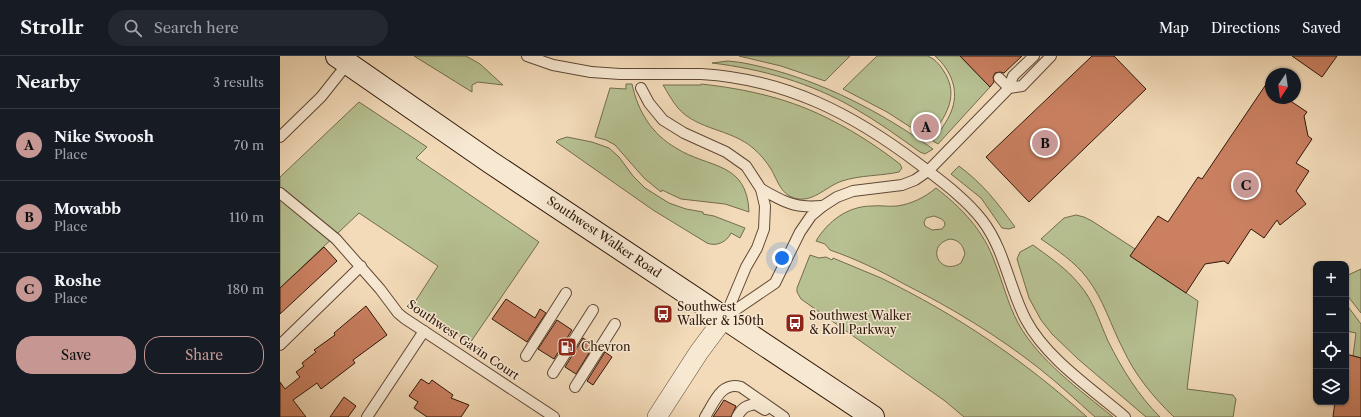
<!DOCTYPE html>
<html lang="en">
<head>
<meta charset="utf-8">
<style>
  body { margin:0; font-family:"Libre Caslon Text",serif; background:#242831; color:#f1f3f6 }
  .controls { position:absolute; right:12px; bottom:12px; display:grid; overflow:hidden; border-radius:8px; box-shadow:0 1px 3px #0004 }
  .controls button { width:36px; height:36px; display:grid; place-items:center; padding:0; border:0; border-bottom:1px solid #363941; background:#171b24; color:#f1f3f6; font:20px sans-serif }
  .compass { position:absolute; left:985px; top:12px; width:36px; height:36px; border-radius:50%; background:#171b24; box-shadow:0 1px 3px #0004; rotate:193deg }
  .you { position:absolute; left:502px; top:202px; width:14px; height:14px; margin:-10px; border:3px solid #fff; border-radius:50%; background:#1a73e8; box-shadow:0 0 0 6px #1a73e833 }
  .badge { display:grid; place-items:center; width:26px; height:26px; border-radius:50%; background:#c59692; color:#111; font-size:13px; font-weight:700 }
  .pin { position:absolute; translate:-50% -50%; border:2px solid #fff; box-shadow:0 1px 4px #0006 }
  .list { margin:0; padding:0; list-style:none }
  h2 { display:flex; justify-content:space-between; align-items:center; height:52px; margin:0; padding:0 16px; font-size:17px }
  h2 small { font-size:13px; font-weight:400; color:#9ea1a6 }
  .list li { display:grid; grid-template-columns:26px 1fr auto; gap:12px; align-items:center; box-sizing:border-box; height:72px; padding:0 16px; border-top:1px solid #363941 }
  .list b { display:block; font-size:15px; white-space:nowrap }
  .list p { margin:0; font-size:13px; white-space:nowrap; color:#9ea1a6 }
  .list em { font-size:13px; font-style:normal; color:#9ea1a6 }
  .actions { display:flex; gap:8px; padding:12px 16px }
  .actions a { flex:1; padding:9px 0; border:1px solid #c59692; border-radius:16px; text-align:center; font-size:14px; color:#c59692 }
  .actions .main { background:#c59692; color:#111 }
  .icon { flex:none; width:22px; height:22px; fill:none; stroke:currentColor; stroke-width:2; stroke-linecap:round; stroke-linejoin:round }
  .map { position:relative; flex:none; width:1081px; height:361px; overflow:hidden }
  header { display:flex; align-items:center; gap:24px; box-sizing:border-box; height:56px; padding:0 20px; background:#171b24; border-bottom:1px solid #363941 }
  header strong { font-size:19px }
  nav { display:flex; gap:22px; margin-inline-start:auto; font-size:14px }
  .search { width:280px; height:36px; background:#242831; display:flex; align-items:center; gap:10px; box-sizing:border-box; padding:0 14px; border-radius:22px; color:#9ea1a6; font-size:15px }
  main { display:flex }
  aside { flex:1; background:#171b24 }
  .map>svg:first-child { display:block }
  .green { fill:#b7c192; stroke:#736c4e; fill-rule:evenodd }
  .building { fill:#ca8061; stroke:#2f170a }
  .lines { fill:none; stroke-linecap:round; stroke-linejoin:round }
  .service-casing { stroke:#604836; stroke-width:12 }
  .minor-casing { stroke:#604836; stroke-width:20 }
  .secondary-casing { stroke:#2f170a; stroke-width:24 }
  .service { stroke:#f7e8d2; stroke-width:10 }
  .minor { stroke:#f7e8d2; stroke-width:19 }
  .secondary { stroke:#f7e8d2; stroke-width:22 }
  .service-bridge-casing { stroke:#604836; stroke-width:12; stroke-linecap:butt }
  .service-bridge { stroke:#f7e8d2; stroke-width:10 }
  .labels { text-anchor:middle; stroke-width:3; stroke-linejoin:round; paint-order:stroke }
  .street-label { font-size:12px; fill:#2f170a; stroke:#f7e8d2 }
  .poi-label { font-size:12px; fill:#2f170a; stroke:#f7e8d2; text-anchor:start }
</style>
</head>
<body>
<header>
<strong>Strollr</strong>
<div class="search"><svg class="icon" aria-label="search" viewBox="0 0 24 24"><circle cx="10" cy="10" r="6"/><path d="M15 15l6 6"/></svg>Search here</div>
<nav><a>Map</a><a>Directions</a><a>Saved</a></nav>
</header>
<main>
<aside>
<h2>Nearby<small>3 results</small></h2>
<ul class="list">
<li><span class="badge">A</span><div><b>Nike Swoosh</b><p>Place</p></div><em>70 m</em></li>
<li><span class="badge">B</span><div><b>Mowabb</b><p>Place</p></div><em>110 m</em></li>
<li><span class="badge">C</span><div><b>Roshe</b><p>Place</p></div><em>180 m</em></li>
</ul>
<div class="actions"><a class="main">Save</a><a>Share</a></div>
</aside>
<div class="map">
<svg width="1081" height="361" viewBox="0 0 1081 361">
  <rect width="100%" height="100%" fill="#f3dbb9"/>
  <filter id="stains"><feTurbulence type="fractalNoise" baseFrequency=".005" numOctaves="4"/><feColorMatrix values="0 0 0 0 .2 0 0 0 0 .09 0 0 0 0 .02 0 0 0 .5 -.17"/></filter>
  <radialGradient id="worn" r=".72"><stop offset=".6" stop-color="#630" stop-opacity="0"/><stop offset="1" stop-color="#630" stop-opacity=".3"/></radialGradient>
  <g class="green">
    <path d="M134 0H186L200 8 223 29 198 26 192 29V36Z"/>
    <path d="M459 0H570L545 25 501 10Z"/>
    <path d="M597 0C609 0 620 0 631 0 636 0 642 0 647 0 653 1 660 9 663 14 681 40 665 61 649 83L607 56 563 33Z"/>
    <path d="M655 0H680L710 31 658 88 653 85C659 76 667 66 671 56 680 35 671 14 655 0Z"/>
    <path d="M448 5C460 6 470 8 482 11 544 26 601 56 653 93L645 98 640 96C619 81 597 65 574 52 531 27 482 13 432 7Z"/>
    <path d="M346 28H352C358 56 372 78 396 92 429 113 467 105 469 156L445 148 401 143 382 134 381 136 364 122 335 89 326 84 315 81 330 32 346 33Z"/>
    <path d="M421 28C467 33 512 43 553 65 577 77 599 92 620 108L622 112 619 116C601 120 580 119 562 125 547 130 535 145 518 143 501 140 498 125 491 113 486 105 480 98 473 92 451 73 417 74 398 52 392 45 388 37 383 29H421Z"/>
    <path d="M79 46 147 91 136 102 259 186 190 287 133 249 158 210 79 157 0 232V121Z"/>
    <path d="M287 81 312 86 329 92 339 101 353 120 365 132 389 147 406 153 423 156V158L434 160 465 172 460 182 451 177C447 186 436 191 427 187L373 154 276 86 278 84Z"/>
    <path d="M679 110C704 129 716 145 735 171L729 173 722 172 701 142 671 118Z"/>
    <path d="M656 132C682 152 704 175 715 207 723 227 728 248 738 267 760 306 799 333 833 361H815C797 345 779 328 760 313 718 280 672 252 624 228 601 215 576 203 550 194L545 188 536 185C548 165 568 150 592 150 600 149 608 151 617 150 631 148 644 142 656 132ZM654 160C659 162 665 163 665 169L662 173 652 174 645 170 644 166 646 162ZM670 183C679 184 683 189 685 198L681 207C659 221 645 189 670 183Z"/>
    <path d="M796 159 804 161 812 165 855 193 851 200 918 245 907 333 953 339 956 343 953 361H894C873 341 855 319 843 293 830 268 824 244 807 222 795 206 777 194 761 183L784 162Z"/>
    <path d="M753 189C769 201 786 212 799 228 814 245 819 265 828 285 842 313 858 339 880 361H866L798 303 772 278 761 264 749 242 737 203 740 196Z"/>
    <path d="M530 199 539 202 546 201 552 204 553 202C569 209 585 215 601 222 676 258 745 305 807 361H684L665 345 521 243 517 236V232Z"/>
    <path d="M1081 213V257L1066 238V220Z"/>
    <path d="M1066 248 1081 268V302L1073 300 1076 277 1066 275Z"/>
  </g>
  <g class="building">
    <path d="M680 0H742L724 17 720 16 715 17 713 21 714 26 710 31Z"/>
    <path d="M812 0H834L866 33 749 146 706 101Z"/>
    <path d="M1012 0H1057L1042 21Z"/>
    <path d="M991 21V42H1006L1027 56 1024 60 1028 80 1032 83 1016 107 1029 115 1016 135 1026 148 1000 169 997 164 984 182 971 173 948 208 944 205 925 208 906 237 850 200 878 160 888 166 918 121 922 123Z"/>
    <path d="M44 191 57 205 0 258V232Z"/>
    <path d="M226 243 255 262 260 253 266 257 247 286 212 263Z"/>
    <path d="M86 250 107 279 73 304 75 307 41 333 37 327 13 344 26 361H0V326L5 333 20 321 16 316 24 310 22 307 36 296 34 294 55 279 54 277Z"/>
    <path d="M277 264 292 274 274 303 258 293Z"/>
    <path d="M303 282 314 289 296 318 285 311Z"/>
    <path d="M325 296 332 301 313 329 307 325Z"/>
    <path d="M1066 298 1081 302V361H1053L1055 346H1066Z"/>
    <path d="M141 323 149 328 152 324 173 339 171 342 189 349 181 361H147L134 352 138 346 129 340Z"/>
    <path d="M64 341 76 350 68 361H50Z"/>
    <path d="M444 344 456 350 451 361H433Z"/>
  </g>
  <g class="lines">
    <defs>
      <g id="service">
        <path d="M247 0 273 9 311 16"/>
        <path d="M421 18C506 23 573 58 639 108 661 125 685 142 702 164 725 194 729 232 746 264 767 303 811 332 845 361"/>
        <path d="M719 22 729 32 733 20 754 0"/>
        <path d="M361 32 369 47 383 64 404 77 446 96 466 110 481 133 485 150 484 173 477 192 466 211 445 261"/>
        <path d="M0 81 41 41 68 7"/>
        <path d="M481 133C494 140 508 149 523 150 530 151 536 150 543 150"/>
        <path d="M0 137 56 183 100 233 118 257 124 262 274 361"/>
        <path d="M445 261 495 227 520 176 531 160 543 150 557 141 573 135 622 129 635 124 648 115 729 32 742 30 771 0"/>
        <path d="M0 289 81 210"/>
        <path d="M246 300 286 237"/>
        <path d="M273 317 313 254"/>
        <path d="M295 331 335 268"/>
        <path d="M87 361 144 275"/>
        <path d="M425 361C434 347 441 325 461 331L504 361"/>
        <path d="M457 361C462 352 465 350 475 348L485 354"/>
      </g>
      <path id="minor" d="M377 361 419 296 445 261"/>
      <path id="secondary" d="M57 0 210 106 593 361"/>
    </defs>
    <use href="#service" class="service-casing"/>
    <use href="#minor" class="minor-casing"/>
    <use href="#secondary" class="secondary-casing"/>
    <use href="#service" class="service"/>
    <use href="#minor" class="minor"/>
    <use href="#secondary" class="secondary"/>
    <defs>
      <path id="service-bridge" d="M311 16 340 18H421"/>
    </defs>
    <use href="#service-bridge" class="service-bridge-casing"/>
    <use href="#service-bridge" class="service-bridge"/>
  </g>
  <defs>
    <symbol id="bus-square" viewBox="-11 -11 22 22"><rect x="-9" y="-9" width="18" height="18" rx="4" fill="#8f2418" stroke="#f7e8d2"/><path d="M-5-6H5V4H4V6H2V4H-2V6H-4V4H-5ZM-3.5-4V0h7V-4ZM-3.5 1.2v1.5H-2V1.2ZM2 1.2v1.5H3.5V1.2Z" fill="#fff"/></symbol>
    <symbol id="fuel-square" viewBox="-11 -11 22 22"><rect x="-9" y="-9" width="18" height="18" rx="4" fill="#8f2418" stroke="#f7e8d2"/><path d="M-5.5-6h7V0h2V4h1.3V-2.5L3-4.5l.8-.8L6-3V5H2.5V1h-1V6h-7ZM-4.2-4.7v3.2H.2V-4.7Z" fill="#fff"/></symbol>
  </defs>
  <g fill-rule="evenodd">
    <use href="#bus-square" x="372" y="247" width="22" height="22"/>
    <use href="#bus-square" x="504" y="256" width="22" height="22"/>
    <use href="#fuel-square" x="276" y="280" width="22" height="22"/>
  </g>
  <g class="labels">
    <g class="street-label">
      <text transform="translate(324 181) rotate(34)" y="4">Southwest Walker Road</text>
      <text transform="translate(183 284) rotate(34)" y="4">Southwest Gavin Court</text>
    </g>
    <g class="poi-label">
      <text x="397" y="255">Southwest<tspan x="397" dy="14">Walker &amp; 150th</tspan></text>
      <text x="529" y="264">Southwest Walker<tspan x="529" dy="14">&amp; Koll Parkway</tspan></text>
      <text x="301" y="295">Chevron</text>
    </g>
  </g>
  <rect width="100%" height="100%" filter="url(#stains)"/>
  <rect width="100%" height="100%" fill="url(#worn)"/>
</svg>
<div class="controls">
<button>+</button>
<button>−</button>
<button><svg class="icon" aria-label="locate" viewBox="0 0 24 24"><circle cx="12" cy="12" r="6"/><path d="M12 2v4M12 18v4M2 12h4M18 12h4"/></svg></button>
<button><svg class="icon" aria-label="layers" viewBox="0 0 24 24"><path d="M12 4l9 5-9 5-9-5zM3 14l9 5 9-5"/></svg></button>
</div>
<svg class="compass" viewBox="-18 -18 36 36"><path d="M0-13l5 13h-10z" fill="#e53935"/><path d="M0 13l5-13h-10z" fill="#9ea1a6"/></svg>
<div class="you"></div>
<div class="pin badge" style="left:646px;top:71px">A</div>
<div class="pin badge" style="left:765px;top:87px">B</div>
<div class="pin badge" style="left:966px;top:129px">C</div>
</div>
</main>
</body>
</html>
